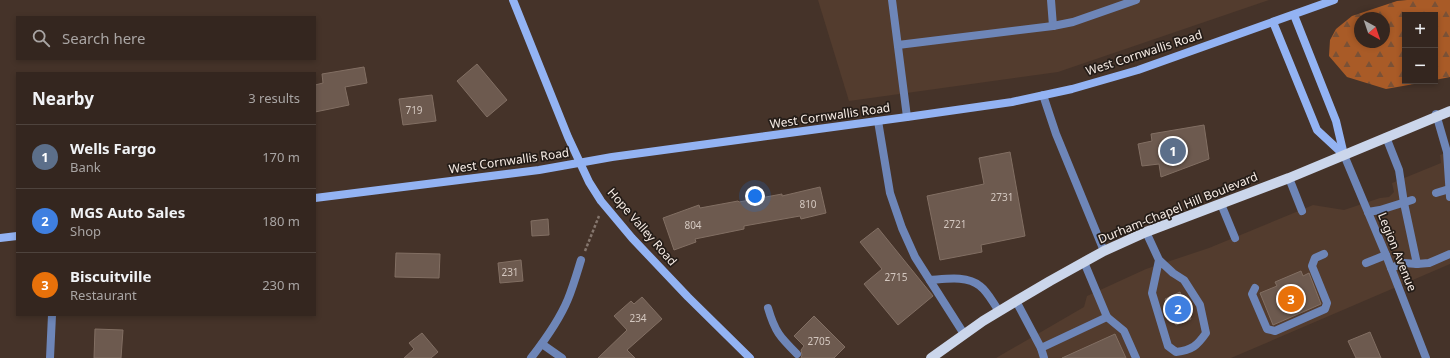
<!DOCTYPE html>
<html lang="en">
<head>
<meta charset="utf-8">
<style>
  body { margin:0; font-family:"Noto Sans",sans-serif; background:#3f322c; color:#f1f3f6 }
  .controls { position:absolute; right:12px; top:12px; display:grid; overflow:hidden; border-radius:0px; box-shadow:0 2px 6px #0003 }
  .controls button { width:36px; height:36px; display:grid; place-items:center; padding:0; border:0; border-bottom:1px solid #4e433d; background:#34261f; color:#f1f3f6; font:20px sans-serif }
  .compass { position:absolute; left:1354px; top:12px; width:36px; height:36px; border-radius:50%; background:#34261f; box-shadow:0 2px 6px #0003; rotate:140deg }
  .you { position:absolute; left:755px; top:196px; width:14px; height:14px; margin:-10px; border:3px solid #fff; border-radius:50%; background:#1a73e8; box-shadow:0 0 0 6px #1a73e833 }
  .badge { display:grid; place-items:center; width:26px; height:26px; border-radius:50%; background:#94b7fd; color:#fff; font-size:13px; font-weight:700 }
  .pin { position:absolute; translate:-50% -50%; border:2px solid #fff; box-shadow:0 1px 4px #0006 }
  .list { margin:0; padding:0; list-style:none }
  h2 { display:flex; justify-content:space-between; align-items:center; height:52px; margin:0; padding:0 16px; font-size:17px }
  h2 small { font-size:13px; font-weight:400; color:#a9a5a4 }
  .list li { display:grid; grid-template-columns:26px 1fr auto; gap:12px; align-items:center; box-sizing:border-box; height:64px; padding:0 16px; border-top:1px solid #4e433d }
  .list b { display:block; font-size:15px; white-space:nowrap }
  .list p { margin:0; font-size:13px; white-space:nowrap; color:#a9a5a4 }
  .list em { font-size:13px; font-style:normal; color:#a9a5a4 }
  .icon { flex:none; width:22px; height:22px; fill:none; stroke:currentColor; stroke-width:2; stroke-linecap:round; stroke-linejoin:round }
  .map { position:relative; flex:none; width:1450px; height:358px; overflow:hidden }
  .search { position:absolute; background:#34261f; box-shadow:0 2px 6px #0003; left:16px; top:16px; width:300px; height:44px; display:flex; align-items:center; gap:10px; box-sizing:border-box; padding:0 14px; border-radius:0px; color:#a9a5a4; font-size:15px }
  .panel { position:absolute; background:#34261f; box-shadow:0 2px 6px #0003; left:16px; top:72px; width:300px; height:244px; border-radius:0px }
  .map>svg:first-child { display:block }
  .built { fill:#533c2e }
  .forest { fill:url(#forest-firs); fill-rule:evenodd }
  .building { fill:#6d5a4f; stroke:#826f63 }
  .lines { fill:none; stroke-linecap:round; stroke-linejoin:round }
  .path { stroke:#85766d; stroke-width:2.5; stroke-dasharray:3 2; stroke-linecap:butt }
  .lane { stroke:#6e86b8; stroke-width:8 }
  .street { stroke:#6e86b8; stroke-width:8 }
  .secondary { stroke:#93b3f3; stroke-width:8 }
  .primary { stroke:#cbd6eb; stroke-width:10 }
  .labels { text-anchor:middle; stroke-width:3.5; stroke-linejoin:round; paint-order:stroke }
  .number-label { font-size:10px; fill:#d4c8c0 }
  .street-label { font-size:12px; fill:#f7ece5; stroke:#251d18 }
</style>
</head>
<body>
<div class="map">
<svg width="1450" height="358" viewBox="0 0 1450 358">
  <defs>
    <pattern id="forest-firs" width="22" height="20" patternUnits="userSpaceOnUse"><rect width="22" height="20" fill="#a95b27"/><path d="M5 1l3.5 6h-7zM16 11l3.5 6h-7z" fill="#7a5136"/></pattern>
  </defs>
  <rect width="100%" height="100%" fill="#453329"/>
  <g class="built">
    <path d="M818 0H1269L1058 72 849 101Z"/>
    <path d="M1450 151V264L1231 358H996L1084 307 1087 296 1146 269 1209 248 1313 205 1344 210 1380 198 1389 197 1394 192 1392 183 1441 163 1440 155Z"/>
  </g>
  <path class="forest" d="M1407 0H1450V77L1435 80V15H1405V81H1431L1386 89 1347 77 1329 56 1330 40 1336 29 1352 16 1397 1ZM1360 18H1384V42H1360Z"/>
  <g class="building">
    <path d="M477 64 507 100 487 117 457 81Z"/>
    <path d="M364 67 367 83 345 87 349 105 315 112V85L323 83 322 74Z"/>
    <path d="M432 95 436 121 403 125 399 99Z"/>
    <path d="M1204 125 1209 159 1161 177 1159 164 1142 166 1138 144 1152 141 1151 134Z"/>
    <path d="M1010 152 1025 236 981 245 982 252 940 260 927 196 984 184 979 158Z"/>
    <path d="M820 187 826 213 801 219 800 216 744 226V229L695 239 696 242 674 250 663 218 699 205 700 208 738 201 739 202 782 194V196Z"/>
    <path d="M548 219 549 235 532 236 531 221Z"/>
    <path d="M878 228 933 296 898 325 864 284 882 269 860 242Z"/>
    <path d="M396 253 440 254 439 278 395 277Z"/>
    <path d="M521 260 523 281 500 283 498 263Z"/>
    <path d="M1301 271 1303 276 1309 273 1321 304 1273 325 1260 293 1277 286 1275 282Z"/>
    <path d="M1180 292 1191 319 1176 325 1165 299Z"/>
    <path d="M642 297 662 319 627 350 635 358H598L627 330 614 316 631 301 634 304Z"/>
    <path d="M814 316 845 347 834 358H801L802 355 801 350 804 346 794 336Z"/>
    <path d="M95 329 123 330 121 358H94Z"/>
    <path d="M1370 332 1381 358H1356L1348 341Z"/>
    <path d="M422 333 438 352 431 358H404L414 349 409 343Z"/>
    <path d="M1115 334 1126 358H1062Z"/>
  </g>
  <g class="lines">
    <path class="path" d="M585 251 599 216"/>
    <g class="lane">
      <path d="M892 0 907 117"/>
      <path d="M1051 0 1053 26"/>
      <path d="M898 45 1053 26 1073 22 1136 0"/>
      <path d="M1043 95 1056 134 1104 251"/>
      <path d="M1436 114 1447 152 1450 197"/>
      <path d="M878 121 890 193 902 228 915 257 964 334"/>
      <path d="M1386 137 1399 170 1404 203 1417 264"/>
      <path d="M1289 178 1302 211"/>
      <path d="M1436 193 1449 189"/>
      <path d="M1221 204 1235 238"/>
      <path d="M1368 212 1380 210 1412 200"/>
      <path d="M1146 232 1159 260 1173 273 1184 280 1200 305 1206 333C1197 346 1192 350 1176 352L1168 346 1152 293 1159 260"/>
      <path d="M1366 263 1386 255"/>
      <path d="M1391 268 1404 263 1417 264 1429 263 1450 254"/>
      <path d="M930 280C945 279 967 275 980 286 988 292 993 303 999 311"/>
      <path d="M1255 288 1252 294 1267 329 1275 331 1325 309 1327 303 1312 266 1315 258 1324 254"/>
      <path d="M1016 301 1041 348"/>
      <path d="M768 308C775 332 780 337 797 354"/>
      <path d="M1107 317 1124 331 1136 358"/>
      <path d="M542 344 562 358"/>
      <path d="M1044 358 1041 348 1107 317 1084 262"/>
    </g>
    <g class="street">
      <path d="M1344 155 1386 255 1426 358"/>
      <path d="M50 358 52 315"/>
      <path d="M531 358C545 340 559 321 568 299 573 287 577 273 581 260"/>
    </g>
    <g class="secondary">
      <path d="M513 0 568 137 589 182 601 201 632 238 688 297 750 358"/>
      <path d="M1294 15 1336 121 1344 155"/>
      <path d="M1273 22 1317 130 1344 155"/>
      <path d="M315 198 539 170 612 157 907 117 1012 102 1072 89 1138 70 1334 0"/>
      <path d="M0 238 17 236"/>
    </g>
    <path class="primary" d="M931 358 983 321 1016 301 1050 281 1104 251 1146 232 1289 178 1450 111"/>
  </g>
  <g class="labels">
    <g class="number-label">
      <text x="414" y="114">719</text>
      <text x="1002" y="201">2731</text>
      <text x="808" y="208">810</text>
      <text x="955" y="228">2721</text>
      <text x="693" y="229">804</text>
      <text x="510" y="276">231</text>
      <text x="896" y="281">2715</text>
      <text x="638" y="322">234</text>
      <text x="819" y="345">2705</text>
    </g>
    <g class="street-label">
      <text transform="translate(1144 53) rotate(-18)" y="4">West Cornwallis Road</text>
      <text transform="translate(830 116) rotate(-8)" y="4">West Cornwallis Road</text>
      <text transform="translate(509 161) rotate(-8)" y="4">West Cornwallis Road</text>
      <text transform="translate(1178 208) rotate(-22)" y="4">Durham-Chapel Hill Boulevard</text>
      <text transform="translate(642 227) rotate(49)" y="4">Hope Valley Road</text>
      <text transform="translate(1397 252) rotate(68)" y="4">Legion Avenue</text>
    </g>
  </g>
</svg>
<div class="controls">
<button>+</button>
<button>−</button>
</div>
<svg class="compass" viewBox="-18 -18 36 36"><path d="M0-13l5 13h-10z" fill="#e53935"/><path d="M0 13l5-13h-10z" fill="#a9a5a4"/></svg>
<div class="you"></div>
<div class="pin badge" style="left:1173px;top:151px;background:#5c6f8a">1</div>
<div class="pin badge" style="left:1178px;top:309px;background:#3f7fe0">2</div>
<div class="pin badge" style="left:1291px;top:299px;background:#e8710a">3</div>
<div class="search"><svg class="icon" aria-label="search" viewBox="0 0 24 24"><circle cx="10" cy="10" r="6"/><path d="M15 15l6 6"/></svg>Search here</div>
<section class="panel">
<h2>Nearby<small>3 results</small></h2>
<ul class="list">
<li><span class="badge" style="background:#5c6f8a">1</span><div><b>Wells Fargo</b><p>Bank</p></div><em>170 m</em></li>
<li><span class="badge" style="background:#3f7fe0">2</span><div><b>MGS Auto Sales</b><p>Shop</p></div><em>180 m</em></li>
<li><span class="badge" style="background:#e8710a">3</span><div><b>Biscuitville</b><p>Restaurant</p></div><em>230 m</em></li>
</ul>
</section>
</div>
</body>
</html>
